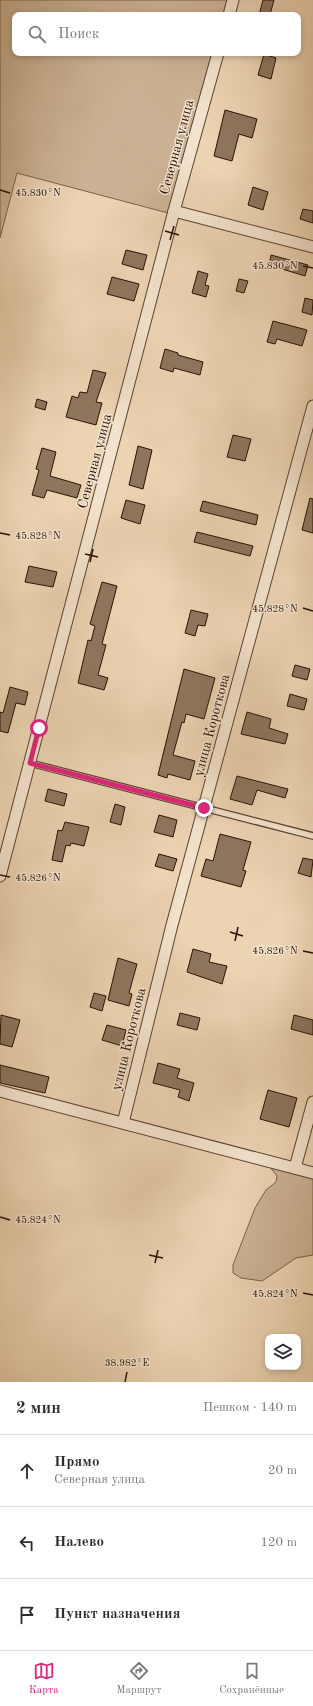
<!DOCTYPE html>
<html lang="ru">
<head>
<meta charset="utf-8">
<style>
  body { margin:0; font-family:"Old Standard TT",serif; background:#f2f2f3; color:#2b2b33 }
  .controls { position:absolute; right:12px; bottom:12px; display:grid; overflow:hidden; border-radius:8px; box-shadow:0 2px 6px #0003 }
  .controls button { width:36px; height:36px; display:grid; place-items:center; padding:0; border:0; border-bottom:1px solid #e1e1e2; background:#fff; color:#2b2b33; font:20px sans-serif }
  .stop { position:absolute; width:12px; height:12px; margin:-9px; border:3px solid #db2777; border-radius:50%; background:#fff }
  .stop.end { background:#db2777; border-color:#fff; box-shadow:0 1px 4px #0008 }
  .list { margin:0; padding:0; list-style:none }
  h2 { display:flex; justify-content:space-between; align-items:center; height:52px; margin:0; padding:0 16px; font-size:17px }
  h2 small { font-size:13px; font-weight:400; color:#7c7c81 }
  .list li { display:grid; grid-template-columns:26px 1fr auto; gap:12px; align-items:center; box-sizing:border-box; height:72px; padding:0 16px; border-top:1px solid #e1e1e2 }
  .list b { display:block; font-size:15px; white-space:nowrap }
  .list p { margin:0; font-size:13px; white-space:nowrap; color:#7c7c81 }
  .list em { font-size:13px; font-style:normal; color:#7c7c81 }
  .icon { flex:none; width:22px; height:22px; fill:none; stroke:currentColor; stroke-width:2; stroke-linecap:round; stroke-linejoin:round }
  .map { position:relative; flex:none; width:313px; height:1382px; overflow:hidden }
  .search { position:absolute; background:#fff; box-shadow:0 2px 6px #0003; left:12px; right:12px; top:12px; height:44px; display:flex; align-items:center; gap:10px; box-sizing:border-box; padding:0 14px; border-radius:8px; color:#7c7c81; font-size:15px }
  .sheet { height:268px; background:#fff }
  nav { display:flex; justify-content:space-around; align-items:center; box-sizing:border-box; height:56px; border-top:1px solid #e1e1e2; background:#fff; font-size:11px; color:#7c7c81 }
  nav a { display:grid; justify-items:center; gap:2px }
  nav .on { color:#db2777 }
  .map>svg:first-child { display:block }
  .green { fill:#cbb294; stroke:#7a624c }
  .building { fill:#8e765e; stroke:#291203 }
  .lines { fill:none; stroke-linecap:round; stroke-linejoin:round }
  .lane-casing { stroke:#5a422f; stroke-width:8 }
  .street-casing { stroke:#5a422f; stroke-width:13 }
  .lane { stroke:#f3e2cd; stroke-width:5.5 }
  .street { stroke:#f3e2cd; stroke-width:11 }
  .route { stroke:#db2777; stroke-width:5 }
  .ticks { fill:none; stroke:#291203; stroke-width:1.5 }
  .labels { text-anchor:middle; stroke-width:3; stroke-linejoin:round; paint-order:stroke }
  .street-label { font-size:14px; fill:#291203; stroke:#f3e2cd }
  .ticks-label { font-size:10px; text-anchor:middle; fill:#291203; stroke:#f3e2cd; stroke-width:3; stroke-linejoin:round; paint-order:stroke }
</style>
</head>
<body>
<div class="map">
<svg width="313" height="1382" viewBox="0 0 313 1382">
  <rect width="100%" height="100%" fill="#ecd3b2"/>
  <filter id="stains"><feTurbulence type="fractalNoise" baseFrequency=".005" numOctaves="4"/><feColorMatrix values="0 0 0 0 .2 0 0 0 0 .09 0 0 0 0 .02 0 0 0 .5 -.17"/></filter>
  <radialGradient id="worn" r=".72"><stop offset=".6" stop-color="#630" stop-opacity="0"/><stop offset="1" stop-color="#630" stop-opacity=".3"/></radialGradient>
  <g class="green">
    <path d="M0 0H227L223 15H15V53H212L168 213 17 173 0 238Z"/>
    <path d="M270 1167 313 1178V1255L296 1258 262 1281 241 1278 233 1273V1265L255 1208 266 1190 276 1182 277 1176Z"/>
  </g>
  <g class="building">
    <path d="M263 0H274L270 15H259Z"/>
    <path d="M264 54 276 58 271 79 258 75Z"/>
    <path d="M225 110 257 119 252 138 239 134 232 161 214 156Z"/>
    <path d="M253 187 268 192 263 210 248 205Z"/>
    <path d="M303 209 313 211V223L300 219Z"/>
    <path d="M126 250 147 255 143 270 122 264Z"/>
    <path d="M271 255 308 265 305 276 269 265Z"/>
    <path d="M198 271 208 274 205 285 209 286 206 297 192 293Z"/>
    <path d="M112 277 139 284 134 301 107 294Z"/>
    <path d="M239 279 248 281 244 293 236 291Z"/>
    <path d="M305 298 313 300 312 315 302 312Z"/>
    <path d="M273 321 307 330 302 346 277 339 275 344 267 342Z"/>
    <path d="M165 349 178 353V355L203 362 200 375 174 368 173 372 160 368Z"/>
    <path d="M93 370 106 373 96 402 102 403 96 425 66 417 72 396 78 398 80 392 87 393Z"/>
    <path d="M37 399 47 402 45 410 35 407Z"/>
    <path d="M233 435 251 439 245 461 227 457Z"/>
    <path d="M138 446 152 450 143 489 129 485Z"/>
    <path d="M42 448 56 452 50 476 81 485 77 498 47 490 44 498 32 495 39 470 36 469Z"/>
    <path d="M310 498 313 499V533L302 530Z"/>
    <path d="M126 500 145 505 140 524 121 518Z"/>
    <path d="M203 501 258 515 256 525 200 511Z"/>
    <path d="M197 532 253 546 250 556 194 542Z"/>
    <path d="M29 566 57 572 53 587 25 582Z"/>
    <path d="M102 582 117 586 102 644 106 645 98 675 108 678 104 690 78 683 88 640 91 641 95 626 90 624Z"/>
    <path d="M191 610 208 614 205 626 198 625 195 636 185 633Z"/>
    <path d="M295 665 310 669 307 680 292 676Z"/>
    <path d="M184 669 215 678 204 719 186 714 184 723 182 722 173 755 195 761 190 780 168 774 167 778 158 775Z"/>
    <path d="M10 687 28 692 25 705 16 703 8 733 0 731V712L3 713Z"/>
    <path d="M290 694 307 699 304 710 287 706Z"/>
    <path d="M247 712 271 719 269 728 288 734 285 744 241 734Z"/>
    <path d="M237 776 288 789 285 798 257 790 252 805 230 799Z"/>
    <path d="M48 789 67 794 64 806 45 801Z"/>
    <path d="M115 804 125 807 121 825 110 822Z"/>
    <path d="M159 815 177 820 173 837 154 832Z"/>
    <path d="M65 822 89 827 84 846 71 843 70 846 66 845 62 862 52 860 58 830 62 831Z"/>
    <path d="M220 834 251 842 243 870 246 871 241 887 201 876 206 859 213 861Z"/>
    <path d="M159 854 177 859 173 871 155 866Z"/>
    <path d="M303 858 313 860 311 877 298 873Z"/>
    <path d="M193 949 211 954 209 962 227 966 222 984 187 972Z"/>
    <path d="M118 958 137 964 129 993 132 994 129 1006 108 1000Z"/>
    <path d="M94 993 106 996 102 1011 90 1007Z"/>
    <path d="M180 1013 200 1018 197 1030 177 1025Z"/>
    <path d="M1 1015 20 1020 12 1047 0 1044Z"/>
    <path d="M294 1015 313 1020V1035L291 1029Z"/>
    <path d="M107 1025 126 1030 122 1046 102 1040Z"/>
    <path d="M158 1063 180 1069 177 1078 194 1083 189 1101 178 1097 180 1090 153 1083Z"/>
    <path d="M0 1065 49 1077 45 1093 0 1083Z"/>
    <path d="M268 1090 297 1098 289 1127 260 1119Z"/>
  </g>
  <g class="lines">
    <defs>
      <path id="lane" d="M30 763 313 836"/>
      <g id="street">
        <path d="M229 15 233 0"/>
        <path d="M174 211 313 247"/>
        <path d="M0 876 174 211 218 53"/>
        <path d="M0 1091 313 1173"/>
        <path d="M123 1123 172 925 313 406"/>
        <path d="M295 1168 313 1102"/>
      </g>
    </defs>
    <use href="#lane" class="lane-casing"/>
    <use href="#street" class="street-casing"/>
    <use href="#lane" class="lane"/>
    <use href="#street" class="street"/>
  </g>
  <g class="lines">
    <path class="route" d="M39 728 30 763 204 808"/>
  </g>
  <path class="ticks" d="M0 190 10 193M165 231 179 235M170 240 174 226M303 266 313 268M0 533 10 535M85 554 98 557M90 562 93 549M303 608 313 611M0 875 10 877M230 932 243 936M235 941 238 927M303 951 313 953M0 1217 10 1220M149 1255 163 1258M155 1263 158 1250M303 1293 313 1295M125 1382 127 1372"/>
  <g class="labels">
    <g class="street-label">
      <text transform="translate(176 147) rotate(-75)" y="5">Северная улица</text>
      <text transform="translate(94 461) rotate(-75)" y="5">Северная улица</text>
      <text transform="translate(211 725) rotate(-75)" y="5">улица Короткова</text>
      <text transform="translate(128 1039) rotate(-76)" y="5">улица Короткова</text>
    </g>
  </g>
  <g class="ticks-label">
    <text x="38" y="196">45.830°N</text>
    <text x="275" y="269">45.830°N</text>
    <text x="38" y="539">45.828°N</text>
    <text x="275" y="612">45.828°N</text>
    <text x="38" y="881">45.826°N</text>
    <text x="275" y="954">45.826°N</text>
    <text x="38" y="1223">45.824°N</text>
    <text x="275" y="1297">45.824°N</text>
    <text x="127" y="1366">38.982°E</text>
  </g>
  <rect width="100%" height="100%" filter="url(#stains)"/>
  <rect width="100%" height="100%" fill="url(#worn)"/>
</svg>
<div class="controls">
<button><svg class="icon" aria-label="layers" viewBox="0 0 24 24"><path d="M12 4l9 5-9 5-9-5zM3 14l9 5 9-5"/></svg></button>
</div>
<div class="stop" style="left:39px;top:728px"></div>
<div class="stop end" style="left:204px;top:808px"></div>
<div class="search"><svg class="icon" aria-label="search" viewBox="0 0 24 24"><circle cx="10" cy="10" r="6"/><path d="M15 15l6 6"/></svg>Поиск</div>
</div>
<section class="sheet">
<h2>2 мин<small>Пешком · 140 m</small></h2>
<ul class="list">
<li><svg class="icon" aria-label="ahead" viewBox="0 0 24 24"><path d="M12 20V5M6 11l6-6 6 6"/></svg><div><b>Прямо</b><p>Северная улица</p></div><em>20 m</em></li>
<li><svg class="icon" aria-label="left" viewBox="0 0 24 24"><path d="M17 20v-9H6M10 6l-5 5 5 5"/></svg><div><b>Налево</b></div><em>120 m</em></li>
<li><svg class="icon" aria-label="arrive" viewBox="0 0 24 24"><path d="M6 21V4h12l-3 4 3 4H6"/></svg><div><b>Пункт назначения</b></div></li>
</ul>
</section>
<nav>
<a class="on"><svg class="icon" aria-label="map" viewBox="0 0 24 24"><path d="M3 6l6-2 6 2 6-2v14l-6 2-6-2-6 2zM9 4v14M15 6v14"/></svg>Карта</a>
<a><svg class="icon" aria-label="directions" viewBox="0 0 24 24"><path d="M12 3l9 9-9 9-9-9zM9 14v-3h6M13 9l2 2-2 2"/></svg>Маршрут</a>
<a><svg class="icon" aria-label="saved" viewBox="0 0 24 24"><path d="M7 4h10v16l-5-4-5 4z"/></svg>Сохранённые</a>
</nav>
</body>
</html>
